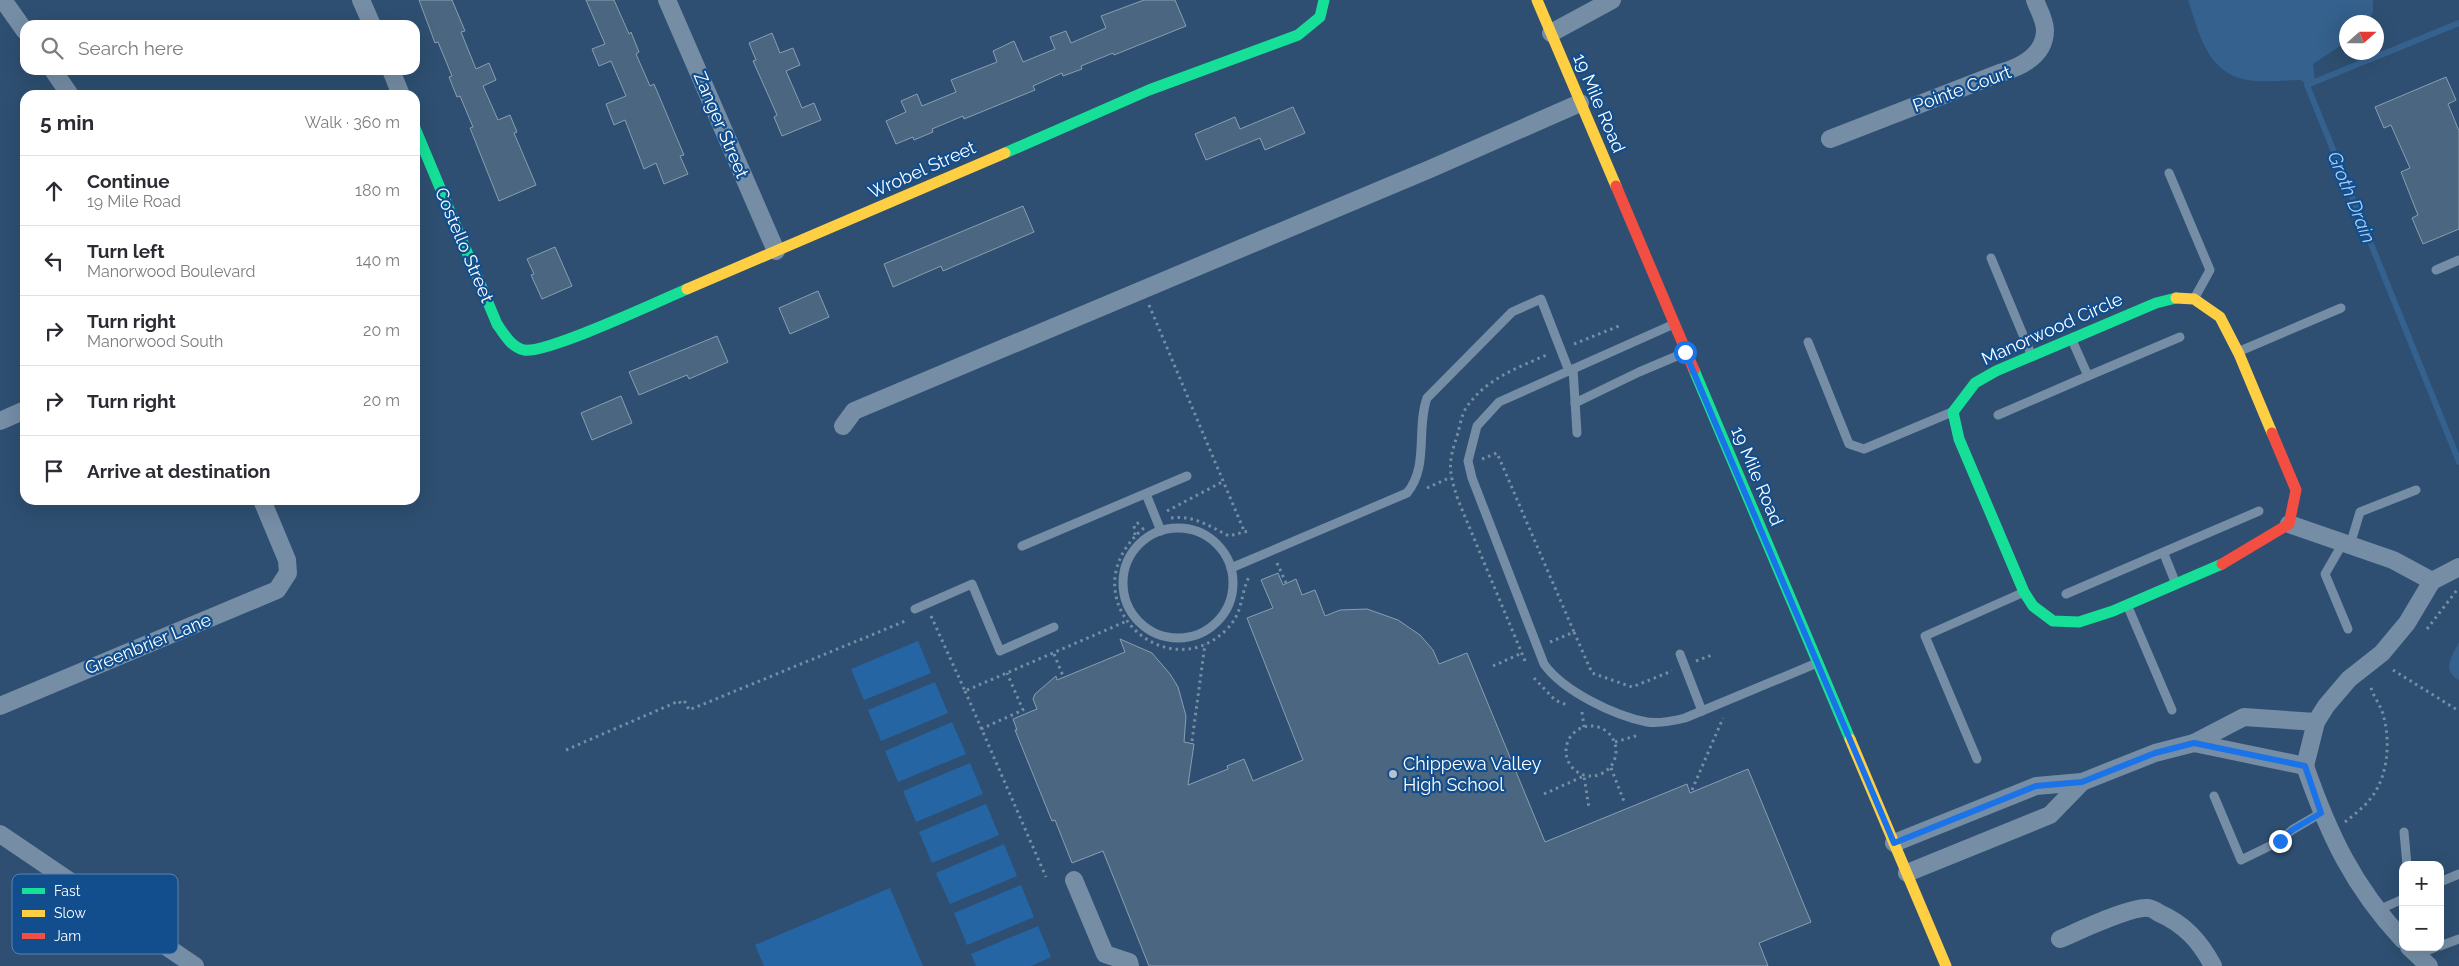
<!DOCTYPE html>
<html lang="en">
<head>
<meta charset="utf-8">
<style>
  body { margin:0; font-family:Raleway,sans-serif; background:#f2f2f3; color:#2b2b33 }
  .controls { position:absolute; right:15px; bottom:15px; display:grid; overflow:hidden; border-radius:10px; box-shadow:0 5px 20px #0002 }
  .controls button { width:45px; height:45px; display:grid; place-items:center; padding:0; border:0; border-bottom:1px solid #e1e1e2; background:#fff; color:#2b2b33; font:25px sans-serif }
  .compass { position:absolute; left:2339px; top:15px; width:45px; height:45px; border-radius:50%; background:#fff; box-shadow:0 5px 20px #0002; rotate:69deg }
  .stop { position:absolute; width:15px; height:15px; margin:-11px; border:4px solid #1a73e8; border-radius:50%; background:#fff }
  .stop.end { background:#1a73e8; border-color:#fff; box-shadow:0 1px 5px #0008 }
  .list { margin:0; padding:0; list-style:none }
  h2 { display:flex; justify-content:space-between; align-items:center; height:65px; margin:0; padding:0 20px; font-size:21px }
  h2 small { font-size:16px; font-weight:400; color:#7c7c81 }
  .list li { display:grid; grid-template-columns:32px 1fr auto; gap:15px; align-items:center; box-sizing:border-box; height:70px; padding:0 20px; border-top:1px solid #e1e1e2 }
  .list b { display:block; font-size:19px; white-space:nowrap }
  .list p { margin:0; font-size:16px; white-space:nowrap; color:#7c7c81 }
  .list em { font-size:16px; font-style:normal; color:#7c7c81 }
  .icon { flex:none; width:28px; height:28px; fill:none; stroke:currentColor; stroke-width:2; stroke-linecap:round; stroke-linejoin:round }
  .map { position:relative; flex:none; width:2459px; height:966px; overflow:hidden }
  .search { position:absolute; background:#fff; box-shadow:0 5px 20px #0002; left:20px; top:20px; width:400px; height:55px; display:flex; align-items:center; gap:12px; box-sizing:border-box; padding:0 18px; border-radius:15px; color:#7c7c81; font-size:19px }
  .panel { position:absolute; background:#fff; box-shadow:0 5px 20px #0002; left:20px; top:90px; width:400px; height:415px; border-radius:15px }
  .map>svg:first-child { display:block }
  .green { fill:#2565a4 }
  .water { fill:#35618e }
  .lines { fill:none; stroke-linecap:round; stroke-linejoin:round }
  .stream { stroke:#35618e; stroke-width:6 }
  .building { fill:#4b6681; stroke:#899eb3 }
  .path { stroke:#758da5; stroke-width:3; stroke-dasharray:2.5 4; stroke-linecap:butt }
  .lane { stroke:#758da5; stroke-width:9 }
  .street { stroke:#758da5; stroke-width:18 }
  .fast { stroke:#16e098; stroke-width:11 }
  .slow { stroke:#ffcf43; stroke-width:11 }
  .jam { stroke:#f24e42; stroke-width:11 }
  .route { stroke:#1a73e8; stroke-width:6 }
  .poi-dot { fill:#b6c1cd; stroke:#124e8d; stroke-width:2 }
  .labels { text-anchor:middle; stroke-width:4.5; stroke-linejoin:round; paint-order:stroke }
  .street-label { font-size:18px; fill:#fff; stroke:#124e8d }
  .poi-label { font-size:18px; fill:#fff; stroke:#124e8d; text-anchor:start }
  .water-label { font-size:19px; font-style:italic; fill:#a6d0f8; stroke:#124e8d }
  .key { fill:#124e8d; stroke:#5983af; stroke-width:1 }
  .key-label { font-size:14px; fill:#fff }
</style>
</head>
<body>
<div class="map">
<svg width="2459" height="966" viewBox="0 0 2459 966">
  <rect width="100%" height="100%" fill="#2e4f71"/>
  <g class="green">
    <path d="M918 641 931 673 864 700 851 669Z"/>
    <path d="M935 682 948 713 881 741 868 710Z"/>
    <path d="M952 722 966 754 898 782 885 751Z"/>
    <path d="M970 763 983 794 916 822 903 791Z"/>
    <path d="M986 804 999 835 932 863 919 832Z"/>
    <path d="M1004 844 1017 876 950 904 936 873Z"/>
    <path d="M1021 885 1034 917 967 945 954 913Z"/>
    <path d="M890 888 923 966H764L755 945Z"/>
    <path d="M1038 926 1051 957 1031 966H976L971 954Z"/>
  </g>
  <g class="water">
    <path d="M2188 0H2373V11L2369 22H2346V42L2313 64 2315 82 2307 85 2301 80C2282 80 2257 84 2239 78 2205 67 2198 29 2188 0Z"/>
    <path d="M2459 642V680C2441 671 2452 656 2459 642Z"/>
  </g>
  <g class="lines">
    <path class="stream" d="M2459 23 2307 85 2459 462"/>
  </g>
  <g class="building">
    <path d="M419 0H452L465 31 461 32 476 69 489 63 496 80 483 86 498 120 510 115 517 132 514 133 536 185 499 201 470 128 473 127 460 96 457 97 449 77 452 76 438 42 435 43Z"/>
    <path d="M586 0H614L629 34 631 32 639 52 636 54 650 86 654 84 684 155 680 156 688 174 664 184 656 163 644 169 625 120 614 125 606 104 626 96 611 61 599 66 592 49 605 44Z"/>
    <path d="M1144 0H1175L1186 26 1114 55 1113 53 1081 66 1082 69 1063 76 1062 73 1033 86 1035 90 964 119 963 116 932 129 933 132 914 140 913 137 896 144 886 121 906 112 901 101 917 94 922 106 956 92 951 80 997 62 993 51 1014 41 1023 62 1055 49 1050 37 1066 31 1071 43 1106 28 1101 16Z"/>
    <path d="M772 33 780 53 793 48 800 65 786 71 802 108 814 103 821 120 782 136 774 117 777 115 753 61 756 60 749 43Z"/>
    <path d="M2446 77 2456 100 2448 104 2459 131V229L2423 244 2412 218 2418 215 2401 172 2410 168 2391 125 2384 128 2375 107Z"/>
    <path d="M1293 107 1305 133 1265 150 1260 138 1206 160 1195 134 1235 117 1240 129Z"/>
    <path d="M1023 206 1034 232 943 271 941 266 893 287 884 264Z"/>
    <path d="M555 247 572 286 542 299 531 275 534 274 527 259Z"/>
    <path d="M818 291 829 317 790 334 779 308Z"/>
    <path d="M717 336 728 362 689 379 687 375 639 395 629 372Z"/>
    <path d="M621 396 632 423 592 440 581 413Z"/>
    <path d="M1278 573 1283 585 1296 579 1302 595 1315 590 1325 616 1340 610 1367 609 1398 620 1420 635 1433 650 1439 664 1467 653 1545 842 1687 784 1690 793 1748 769 1811 922 1759 943 1768 966H1149L1103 851 1072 863 1055 820 1052 821 1015 730H1017L1013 719 1037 709 1033 699 1035 694 1056 676 1057 680 1125 652 1120 639 1152 653 1170 674 1178 687 1186 716 1184 742 1194 744 1188 785 1228 769 1227 766 1244 759 1253 781 1303 760 1247 618 1273 608 1261 580Z"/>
  </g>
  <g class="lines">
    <g class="path">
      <path d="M1149 305 1245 533"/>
      <path d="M1574 344 1619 326"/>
      <path d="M1482 459 1497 453 1574 632"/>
      <path d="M1427 488 1451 477"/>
      <path d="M1167 511 1224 481"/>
      <path d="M1171 518C1194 515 1209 526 1229 536L1248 531"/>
      <path d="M1144 528C1065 595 1164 691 1226 630 1245 611 1239 595 1250 575"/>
      <path d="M1135 535 1134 525 1140 522"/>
      <path d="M1277 563 1286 583"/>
      <path d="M931 616 965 691 1127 621"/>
      <path d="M2427 629 2457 590"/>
      <path d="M1550 642 1574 632 1592 673 1632 687 1672 671"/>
      <path d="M1054 654 1063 676"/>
      <path d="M1525 661 1458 500C1448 469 1448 463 1458 433 1460 425 1462 414 1466 408 1485 379 1519 367 1549 354"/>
      <path d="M1696 661 1712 655"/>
      <path d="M1493 666 1522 653"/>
      <path d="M2393 670 2459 711"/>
      <path d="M1534 678 1555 700 1567 705"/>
      <path d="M965 691 1046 877"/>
      <path d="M1582 712 1584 727"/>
      <circle cx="1591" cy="751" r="25"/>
      <path d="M981 729 1023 710 1007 673"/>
      <path d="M1192 741 1205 644"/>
      <path d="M1615 742 1639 735"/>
      <path d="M566 750 679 701 681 704 685 702 689 710 908 620"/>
      <path d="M1611 768 1625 804"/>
      <path d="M1692 790 1723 718"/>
      <path d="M1544 794 1584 776 1589 808"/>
      <path d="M2345 822C2354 815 2364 807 2371 798 2389 775 2391 738 2382 711 2379 703 2372 694 2371 687"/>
    </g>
    <g class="lane">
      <path d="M2169 173 2210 270 2194 299"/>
      <path d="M1991 258 2031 354"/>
      <path d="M2436 270 2459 260"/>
      <path d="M1674 324 1499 402 1477 426 1468 461 1472 478 1544 664C1563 691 1615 716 1647 722 1660 724 1673 721 1685 718L1817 663"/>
      <path d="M2072 340 2088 376 2180 337"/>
      <path d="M1808 342 1849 444 1864 449 1952 412"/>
      <path d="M2240 351 2341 308"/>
      <path d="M1573 369 1577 433"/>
      <path d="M1575 403 1639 372 1684 353"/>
      <path d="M1998 415 2088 376"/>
      <path d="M1146 494 1161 531"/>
      <circle cx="1178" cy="583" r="55"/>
      <path d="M2343 543 2325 574 2348 629"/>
      <path d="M2350 545 2360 512 2416 490"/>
      <path d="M1022 546 1187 476"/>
      <path d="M2164 554 2176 584"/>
      <path d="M1231 568 1407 493C1429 467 1416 429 1427 398L1512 312 1541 299 1569 371"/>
      <path d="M2066 594 2259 511"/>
      <path d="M2128 607 2172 710"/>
      <path d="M915 609 972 584 1000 651 1054 627"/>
      <path d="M1680 654 1702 711"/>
      <path d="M1977 759 1925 636 2022 593"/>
      <path d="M2214 796 2241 860 2280 841 2292 830 2321 813"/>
      <path d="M2404 832 2407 865"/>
      <path d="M2440 882 2459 874"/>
      <path d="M2376 911 2403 899"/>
      <path d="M2440 946 2459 939"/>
      <path d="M2416 955 2436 947"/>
    </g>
    <g class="street">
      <path d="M3 0 25 31"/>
      <path d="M361 0 372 25"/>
      <path d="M667 0 776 251"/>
      <path d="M1551 33 1612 0"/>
      <path d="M53 70 70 95"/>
      <path d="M391 70 401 95"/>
      <path d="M1830 139 2000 73C2021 67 2045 55 2045 30 2045 20 2038 9 2035 0"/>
      <path d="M0 421 25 410"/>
      <path d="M843 426 854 411 1430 169 1580 103"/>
      <path d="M2289 524 2393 560 2432 581"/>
      <path d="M0 706 277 590 288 573 287 560 262 500"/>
      <path d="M2305 766 2316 722 2326 706 2349 679 2382 653 2407 623 2432 581 2459 567"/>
      <path d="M2305 766 2194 743 2244 717 2316 722"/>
      <path d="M2305 766C2329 835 2353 886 2403 940"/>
      <path d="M2082 782 2155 753 2194 743"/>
      <path d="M0 834 195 966"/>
      <path d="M1894 843 2036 786 2082 782 2050 815 1907 873"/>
      <path d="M1074 880 1105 954 1129 962 1130 966"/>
      <path d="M2060 939C2077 932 2131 906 2148 908 2151 908 2156 911 2159 913 2184 924 2200 941 2213 966"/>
      <path d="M2409 947 2429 966"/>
    </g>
    <g class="fast">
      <path d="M415 128 497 324C504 334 511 347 524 350 547 354 659 301 687 289"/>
      <path d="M1005 153 1149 90 1298 35 1320 17 1324 0"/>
      <path d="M2176 298 2156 303 1996 371 1975 383 1953 412 1959 439 2024 592 2033 606 2053 621 2079 622 2113 611 2222 564"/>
      <path d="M1694 370 1850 739"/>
    </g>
    <g class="slow">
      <path d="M1537 0 1616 186"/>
      <path d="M687 289 1005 153"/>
      <path d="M2176 298 2194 299 2220 317 2239 354 2272 433"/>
      <path d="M1850 739 1946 966"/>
    </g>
    <g class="jam">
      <path d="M1616 186 1694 370"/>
      <path d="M2222 564 2289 524 2296 490 2272 433"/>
    </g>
  </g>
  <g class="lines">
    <path class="route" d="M1685 352 1894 843 2036 786 2082 782 2155 753 2194 743 2305 766 2321 813 2292 830 2280 841"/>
  </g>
  <circle class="poi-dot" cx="1393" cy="774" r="5"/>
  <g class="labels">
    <g class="street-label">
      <text transform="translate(1962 89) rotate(-20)" y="6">Pointe Court</text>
      <text transform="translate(1599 103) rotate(67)" y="6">19 Mile Road</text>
      <text transform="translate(721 125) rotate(67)" y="6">Zanger Street</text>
      <text transform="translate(922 170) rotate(-24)" y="6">Wrobel Street</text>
      <text transform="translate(464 245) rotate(67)" y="6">Costello Street</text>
      <text transform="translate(2052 329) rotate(-24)" y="6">Manorwood Circle</text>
      <text transform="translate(1757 476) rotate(67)" y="6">19 Mile Road</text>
      <text transform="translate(148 644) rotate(-22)" y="6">Greenbrier Lane</text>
    </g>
    <g class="poi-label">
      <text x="1403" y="770">Chippewa Valley<tspan x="1403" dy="21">High School</tspan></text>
    </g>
    <g class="water-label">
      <text transform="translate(2352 197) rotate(68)" y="7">Groth Drain</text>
    </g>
  </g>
  <rect x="12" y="874" width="166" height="80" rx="8" class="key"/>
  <rect x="22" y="888" width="23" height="6" fill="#16e098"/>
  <rect x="22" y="910" width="23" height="7" fill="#ffcf43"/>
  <rect x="22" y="933" width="23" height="6" fill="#f24e42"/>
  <g class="key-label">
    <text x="54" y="896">Fast</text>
    <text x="54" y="918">Slow</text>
    <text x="54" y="941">Jam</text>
  </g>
</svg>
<div class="controls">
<button>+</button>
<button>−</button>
</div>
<svg class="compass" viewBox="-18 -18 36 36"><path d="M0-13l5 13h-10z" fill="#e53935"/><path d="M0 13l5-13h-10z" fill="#7c7c81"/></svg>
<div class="stop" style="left:1685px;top:352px"></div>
<div class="stop end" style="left:2280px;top:841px"></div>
<div class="search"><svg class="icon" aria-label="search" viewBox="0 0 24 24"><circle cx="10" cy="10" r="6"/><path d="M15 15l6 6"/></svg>Search here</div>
<section class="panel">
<h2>5 min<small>Walk · 360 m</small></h2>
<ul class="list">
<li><svg class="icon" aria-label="ahead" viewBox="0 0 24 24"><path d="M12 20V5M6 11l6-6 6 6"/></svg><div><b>Continue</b><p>19 Mile Road</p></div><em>180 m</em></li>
<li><svg class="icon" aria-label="left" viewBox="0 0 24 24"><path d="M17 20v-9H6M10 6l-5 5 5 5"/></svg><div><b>Turn left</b><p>Manorwood Boulevard</p></div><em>140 m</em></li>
<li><svg class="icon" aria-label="right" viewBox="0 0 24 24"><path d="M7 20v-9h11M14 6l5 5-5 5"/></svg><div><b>Turn right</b><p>Manorwood South</p></div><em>20 m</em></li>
<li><svg class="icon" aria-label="right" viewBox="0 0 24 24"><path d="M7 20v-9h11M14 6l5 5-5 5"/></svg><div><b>Turn right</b></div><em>20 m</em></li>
<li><svg class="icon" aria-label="arrive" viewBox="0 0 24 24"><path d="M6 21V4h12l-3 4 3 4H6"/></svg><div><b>Arrive at destination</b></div></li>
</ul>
</section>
</div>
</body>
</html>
